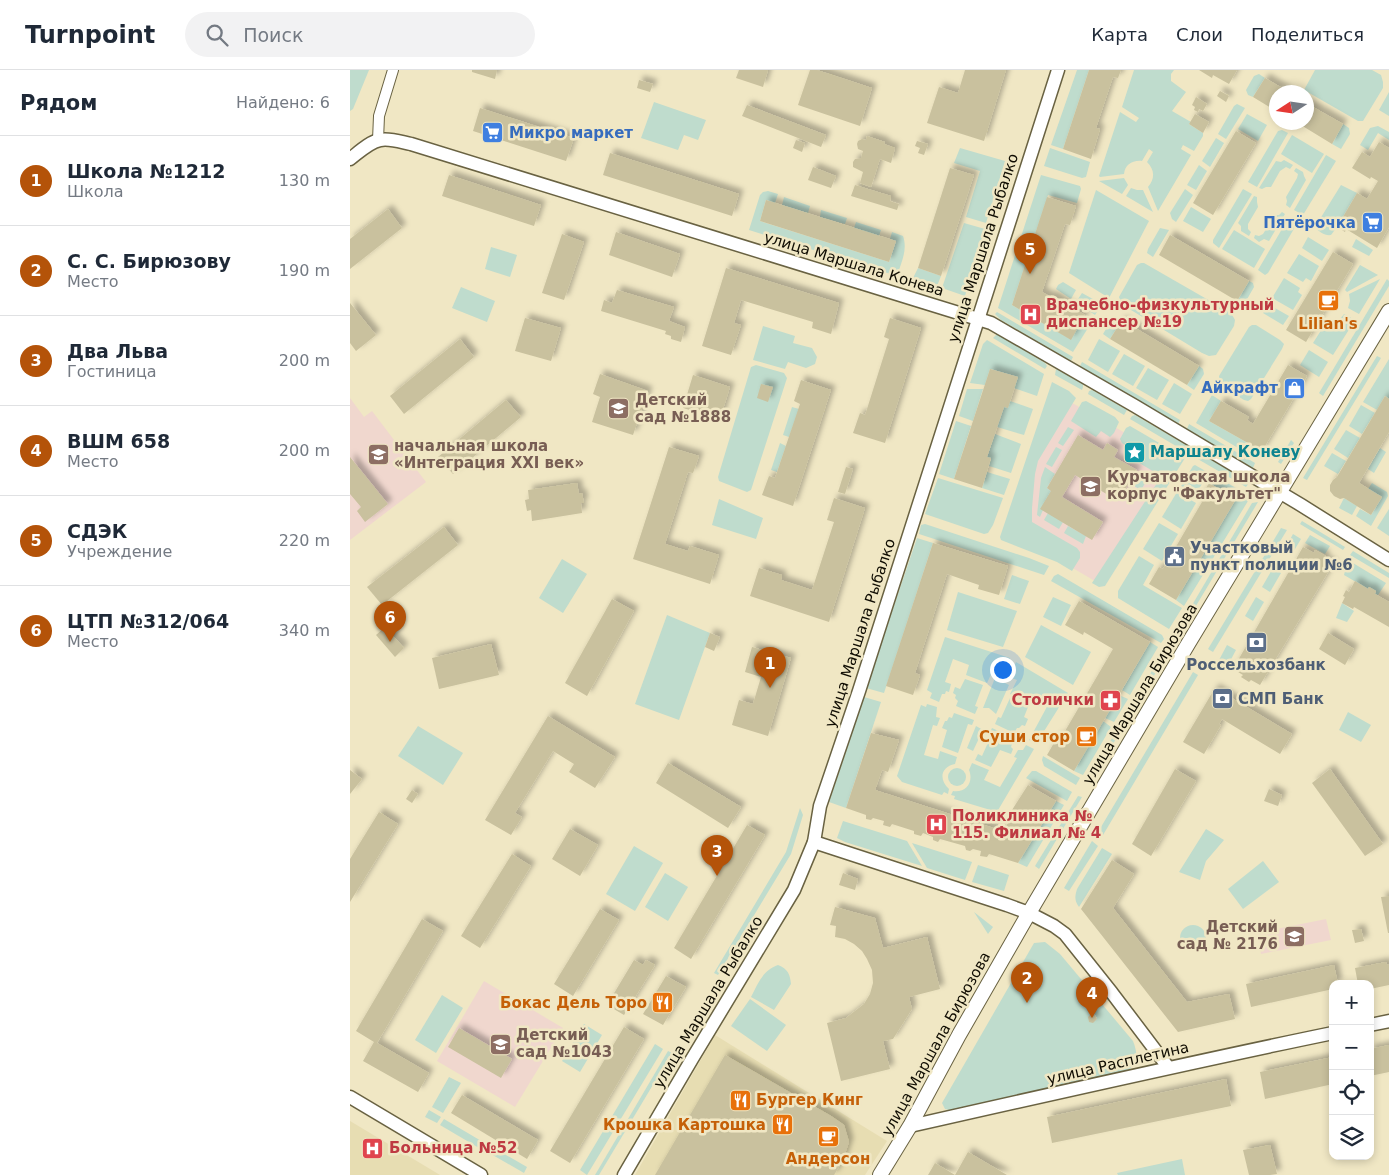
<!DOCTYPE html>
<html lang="ru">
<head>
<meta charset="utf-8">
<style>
  body { margin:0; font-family:"DejaVu Sans",sans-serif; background:#f2f2f3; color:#1f2937 }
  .controls { position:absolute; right:15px; bottom:15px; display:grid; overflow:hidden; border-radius:10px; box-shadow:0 2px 8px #0003 }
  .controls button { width:45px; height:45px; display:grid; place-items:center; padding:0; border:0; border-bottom:1px solid #e0e1e3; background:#fff; color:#1f2937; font:25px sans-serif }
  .compass { position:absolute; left:919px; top:15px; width:45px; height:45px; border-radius:50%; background:#fff; box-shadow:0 2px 8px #0003; rotate:258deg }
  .you { position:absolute; left:652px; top:599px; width:18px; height:18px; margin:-12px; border:4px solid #fff; border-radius:50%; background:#1a73e8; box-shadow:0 0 0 8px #1a73e833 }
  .badge { display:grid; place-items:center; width:32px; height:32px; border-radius:50%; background:#b45309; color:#fff; font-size:16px; font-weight:700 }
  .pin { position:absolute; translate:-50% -41px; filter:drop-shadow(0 1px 2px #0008) }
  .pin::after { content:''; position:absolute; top:26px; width:18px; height:15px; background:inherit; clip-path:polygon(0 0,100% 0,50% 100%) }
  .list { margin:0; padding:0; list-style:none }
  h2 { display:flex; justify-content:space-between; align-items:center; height:65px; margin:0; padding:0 20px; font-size:21px }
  h2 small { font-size:16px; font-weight:400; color:#747a83 }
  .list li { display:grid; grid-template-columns:32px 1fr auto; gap:15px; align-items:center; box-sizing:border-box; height:90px; padding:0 20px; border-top:1px solid #e0e1e3 }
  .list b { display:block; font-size:19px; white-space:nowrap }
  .list p { margin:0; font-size:16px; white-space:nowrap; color:#747a83 }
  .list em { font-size:16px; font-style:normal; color:#747a83 }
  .icon { flex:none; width:28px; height:28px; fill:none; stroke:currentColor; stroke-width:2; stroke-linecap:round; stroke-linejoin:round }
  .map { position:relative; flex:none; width:1039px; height:1105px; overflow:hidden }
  header { display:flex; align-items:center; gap:30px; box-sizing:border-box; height:70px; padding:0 25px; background:#fff; border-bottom:1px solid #e0e1e3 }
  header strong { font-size:24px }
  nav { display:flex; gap:28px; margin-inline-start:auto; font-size:18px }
  .search { width:350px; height:45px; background:#f2f2f3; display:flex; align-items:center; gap:12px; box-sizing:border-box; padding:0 18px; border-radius:28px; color:#747a83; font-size:19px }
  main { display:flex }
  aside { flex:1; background:#fff }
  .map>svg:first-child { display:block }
  .built { fill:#e7ddb2 }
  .education { fill:#f0d7ce }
  .green { fill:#bfdccd }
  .building { fill:#c9c19e; filter:url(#shadow) }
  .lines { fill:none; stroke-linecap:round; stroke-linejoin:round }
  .minor-casing { stroke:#696242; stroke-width:12 }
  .tertiary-casing { stroke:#696242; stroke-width:15 }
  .secondary-casing { stroke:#696242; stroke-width:16 }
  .minor { stroke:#fff; stroke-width:10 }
  .tertiary { stroke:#fff; stroke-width:12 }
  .secondary { stroke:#fff; stroke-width:14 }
  .labels { text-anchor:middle; stroke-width:5; stroke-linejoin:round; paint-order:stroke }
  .shop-label { font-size:15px; font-weight:bold; fill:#366cbe; stroke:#f0e7c4; text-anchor:end }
  .street-label { font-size:15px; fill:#0f0c02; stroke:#f0e7c4 }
  .health-label { font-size:15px; font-weight:bold; fill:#be3a42; stroke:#f0e7c4; text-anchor:start }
  .food-label { font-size:15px; font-weight:bold; fill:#c56008; stroke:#f0e7c4; text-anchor:end }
  .education-label { font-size:15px; font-weight:bold; fill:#785e54; stroke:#f0e7c4; text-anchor:start }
  .culture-label { font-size:15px; font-weight:bold; fill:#0d838f; stroke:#f0e7c4; text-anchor:start }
  .service-label { font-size:15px; font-weight:bold; fill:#4e5e75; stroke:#f0e7c4; text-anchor:start }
</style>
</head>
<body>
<header>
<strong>Turnpoint</strong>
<div class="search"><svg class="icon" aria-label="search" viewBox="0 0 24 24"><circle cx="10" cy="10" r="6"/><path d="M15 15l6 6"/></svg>Поиск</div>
<nav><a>Карта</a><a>Слои</a><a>Поделиться</a></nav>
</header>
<main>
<aside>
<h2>Рядом<small>Найдено: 6</small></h2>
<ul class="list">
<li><span class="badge">1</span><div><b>Школа №1212</b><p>Школа</p></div><em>130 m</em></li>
<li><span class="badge">2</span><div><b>С. С. Бирюзову</b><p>Место</p></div><em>190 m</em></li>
<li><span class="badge">3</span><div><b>Два Льва</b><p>Гостиница</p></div><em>200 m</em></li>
<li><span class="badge">4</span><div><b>ВШM 658</b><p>Место</p></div><em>200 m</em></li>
<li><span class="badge">5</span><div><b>СДЭК</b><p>Учреждение</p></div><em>220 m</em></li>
<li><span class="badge">6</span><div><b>ЦТП №312/064</b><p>Место</p></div><em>340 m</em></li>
</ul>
</aside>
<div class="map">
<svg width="1039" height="1105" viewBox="0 0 1039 1105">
  <defs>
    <filter id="shadow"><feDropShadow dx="4.5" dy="-4.5" stdDeviation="2.5" flood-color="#0004"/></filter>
  </defs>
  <rect width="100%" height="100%" fill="#f0e7c4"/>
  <g class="built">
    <path d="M365 965 537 1071 515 1105H285Z"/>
    <path d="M0 1051 90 1105H0Z"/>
  </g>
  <g class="education">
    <path d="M701 321 770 360 825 393 750 514 709 490 653 468Z"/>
    <path d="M0 328 14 347 22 341 76 412 0 470Z"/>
    <path d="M976 849 981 870 911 884 907 863Z"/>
    <path d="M134 911 213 958 165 1037 87 991Z"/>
  </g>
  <g class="green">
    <path d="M0 0H19L3 39 0 41Z"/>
    <path d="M727 0H739L713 79 701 75Z"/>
    <path d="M784 0H824L821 4V11L836 22 822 41 841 52 839 54 853 63V66L844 81 833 75 831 79 841 85 808 141 798 117C805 109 805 100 797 92L803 82 799 79 792 91C782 90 775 95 774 104L750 107 749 106 770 42 786 52 789 48 772 37Z"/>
    <path d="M965 0H1022L1031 5 1033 12V18L1013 51H1008L954 20Z"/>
    <path d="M909 4 915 8 903 27 898 25 896 20 904 6Z"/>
    <path d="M1039 22V46L1029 40Z"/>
    <path d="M304 32 356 50 348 70 334 65 328 80 291 68Z"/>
    <path d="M887 34 895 38 876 69 868 64 884 36Z"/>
    <path d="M897 44 917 55 908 71 888 59Z"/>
    <path d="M993 54 999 58 1000 64 991 79 982 74Z"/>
    <path d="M1028 56 1039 62V70L1028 63 1018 80 1010 75 1020 58Z"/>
    <path d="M932 60 938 63 907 117 898 112 928 61Z"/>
    <path d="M942 65 974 84 962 103 931 84Z"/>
    <path d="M866 68 874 73 860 97 852 91Z"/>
    <path d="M610 78 655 91 636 153 616 147 630 101 604 93Z"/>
    <path d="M700 78 740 92 736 107 732 108 694 96Z"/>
    <path d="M976 85 986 91 953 145 944 140Z"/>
    <path d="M934 90 943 95 940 99 936 97 930 101 921 117H916L912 119 909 118 926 91 931 92Z"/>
    <path d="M849 95 857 101 846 120 837 115Z"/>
    <path d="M946 98 953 102 954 106 956 110 940 138 936 135 937 131 936 127 947 108 948 104 944 101Z"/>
    <path d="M691 105 730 116 731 119 727 133 698 125 662 235 720 269 735 245 743 250 723 282 648 238Z"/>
    <path d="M774 108 778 115 772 124 749 111Z"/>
    <path d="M991 115 1007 123 987 157 981 165C975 166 969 162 965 157Z"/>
    <path d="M781 118 787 120H793L803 142 776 126Z"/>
    <path d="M835 119 843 125 826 152 822 149 820 143Z"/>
    <path d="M893 119 902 124 869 178 863 173V170Z"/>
    <path d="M746 120 799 151 759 228 719 203Z"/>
    <path d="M418 121 428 124 425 133 416 130 410 151 539 192 546 171 540 169 542 162 553 166C558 180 551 193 547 206L399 160 410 125 413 122Z"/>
    <path d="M904 126 907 127V132L908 137 898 154V159L901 162 899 166 891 161V156L888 153Z"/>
    <path d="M434 127 460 136 458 143 432 135Z"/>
    <path d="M841 137 861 149 853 162 833 151Z"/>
    <path d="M471 140 497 148 495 154 470 147Z"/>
    <path d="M932 142 935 144 919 171 914 169 909 172 904 168 905 165 909 166 913 164 925 145H929Z"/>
    <path d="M939 147 948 152 918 203 915 205 908 200Z"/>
    <path d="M506 152 531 160 529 166 504 158Z"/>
    <path d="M614 153 635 159 615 226 592 218Z"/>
    <path d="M810 158 819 160 803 187 797 183 798 179Z"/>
    <path d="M884 160 915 179 904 198 872 179Z"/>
    <path d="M958 167 979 180 972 191 952 178Z"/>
    <path d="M1006 169 1023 180 1019 186 1002 177Z"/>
    <path d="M141 177 167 185 160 207 135 199Z"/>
    <path d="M949 184 969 196 961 211 956 208 953 212 937 203Z"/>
    <path d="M791 193H794L881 243 885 250 884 256 866 285 859 286 852 283 771 234 769 227 787 195Z"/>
    <path d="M1010 195 1028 205 997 222 995 220Z"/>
    <path d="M568 198 591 206 587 216 563 208Z"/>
    <path d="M934 208 950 218 948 222 952 225 943 240 922 228Z"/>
    <path d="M1030 209 1009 244 998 238 1000 231 999 224Z"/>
    <path d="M1037 209 1039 211V216L973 326 969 323Z"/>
    <path d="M899 211 903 213 904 217 896 231 890 233 887 231Z"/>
    <path d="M713 212 726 220 721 229 706 219 708 215Z"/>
    <path d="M111 217 145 231 137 252 102 238Z"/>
    <path d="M732 223 752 234 745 245 726 232Z"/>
    <path d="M918 234 939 246 933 255 913 243Z"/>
    <path d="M647 242 723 287 721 291 651 250 645 244Z"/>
    <path d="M994 244 1005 250 983 285 963 273 977 251C985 252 989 251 994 244Z"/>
    <path d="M766 247 772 250 760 269 753 264 762 249Z"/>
    <path d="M902 255H906L930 270 934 274 932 279 901 329 898 331 894 330 871 316 869 306 899 257Z"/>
    <path d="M413 256 445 266 443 273 462 278 467 287 465 294 456 298 438 292 435 299 403 290Z"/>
    <path d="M647 264 695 293 697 296 695 299 643 268Z"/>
    <path d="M749 269 770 281 758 302 738 290Z"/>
    <path d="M637 270 694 304 687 326 664 318 668 307 640 299 635 315 620 313 633 274Z"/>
    <path d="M959 280 978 292 969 307 950 295Z"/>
    <path d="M774 284 795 296 783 316 762 304Z"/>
    <path d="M1027 286 1031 288 957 410 953 408Z"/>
    <path d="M1039 289V329L1035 326 1027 340 1013 332Z"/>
    <path d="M732 292 830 350 828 354 730 296Z"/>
    <path d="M406 295 434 303 437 308 401 420 397 422 369 411 368 407 401 297Z"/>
    <path d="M849 296 853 299 854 304 844 320 837 315Z"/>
    <path d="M798 298 819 310 807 330 786 318Z"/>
    <path d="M706 299 733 314V317L732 320 705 305Z"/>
    <path d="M702 312 719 321 726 328 688 391 685 404 682 438V452L727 478 730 482V488L722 501 707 492 651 470 650 467Z"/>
    <path d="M824 313 842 324 830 344 812 334Z"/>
    <path d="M617 319H633L623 351 609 346Z"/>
    <path d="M742 320 777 340 774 345 738 324 739 321Z"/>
    <path d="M862 325 871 331 859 351 912 381 909 387 905 388 846 353Z"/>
    <path d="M660 331 683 339 674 365 647 357 654 337Z"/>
    <path d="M736 331 765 347 769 352 764 363 760 367 751 361 746 367 721 351 732 332Z"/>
    <path d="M1011 335 1025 343 1012 364 999 356Z"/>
    <path d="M442 337 449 339 439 367 433 365Z"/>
    <path d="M785 345 841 378 838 383 780 349 782 346Z"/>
    <path d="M606 351 621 356 604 409 589 404Z"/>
    <path d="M839 354 905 393 903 398 837 359Z"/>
    <path d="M780 356 835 388 755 516 749 517 742 513 809 410 811 406 776 385 779 378 772 373 770 369 776 358Z"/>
    <path d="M718 357 724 360 713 376 708 373Z"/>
    <path d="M996 360 1010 368 998 388 984 379Z"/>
    <path d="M645 364 671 374 661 403 639 396 641 389 637 387Z"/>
    <path d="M941 370 944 373 931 394 928 392Z"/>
    <path d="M430 373 436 376 427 402 421 400Z"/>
    <path d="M706 377 712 380 702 397 696 394Z"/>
    <path d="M1030 378 1036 382 1024 403 1018 399Z"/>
    <path d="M849 383 894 409 899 413 896 417 846 388Z"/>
    <path d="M982 383 996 391 988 404 974 396Z"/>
    <path d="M845 395 859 403 845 425 831 416 843 396Z"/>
    <path d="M695 397 705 404 697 418 701 421 690 447 687 445 691 408Z"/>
    <path d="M794 401 800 405 791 420 784 416Z"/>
    <path d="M637 402 660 409 654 425 632 418Z"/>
    <path d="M864 405 896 424 899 427 898 431 834 536 826 530 886 429 859 413Z"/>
    <path d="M588 408 653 428 643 455 638 463 634 464 575 444Z"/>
    <path d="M1022 413 1037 422 1038 426 1021 456 1006 446 1010 439 1021 445 1032 427 1018 419Z"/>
    <path d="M827 422 846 433 831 459 812 447Z"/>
    <path d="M994 428 1007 436 1002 445 989 438Z"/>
    <path d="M369 429 413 448 406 469 362 455Z"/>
    <path d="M908 432 831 561 828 559 902 433Z"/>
    <path d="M1039 439V466L1027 458Z"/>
    <path d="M698 443 713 452 709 459 694 450Z"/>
    <path d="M952 451 995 477 993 480 950 454Z"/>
    <path d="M809 453 828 464 812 491 793 479Z"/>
    <path d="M575 454 679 488 699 496 694 505 569 464 571 455Z"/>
    <path d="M718 456 736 466 733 474 714 463Z"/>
    <path d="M931 458 937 460 863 582 858 579Z"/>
    <path d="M943 464 951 469 942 484 935 479Z"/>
    <path d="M960 465 980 476 975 484 955 473Z"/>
    <path d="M567 468 583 473 534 623 516 618Z"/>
    <path d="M1003 481 1039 503V508L1000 485Z"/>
    <path d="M789 486 804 495 793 515 832 538 819 559 768 528V521Z"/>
    <path d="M212 489 237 504 213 543 189 528Z"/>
    <path d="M998 490 1036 513 1028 525 1025 524 1026 521 1019 517 1018 519 994 505Z"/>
    <path d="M923 498 931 503 920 522 912 517Z"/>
    <path d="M708 504 812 565 814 569 811 573 701 511 704 506Z"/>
    <path d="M662 505 679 511 670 534 654 529Z"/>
    <path d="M608 522 667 541 653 577 597 560Z"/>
    <path d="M703 527 721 535 711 556 693 547Z"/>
    <path d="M906 527 914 532 903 551 895 546Z"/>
    <path d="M992 533 1004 541 997 552 986 548Z"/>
    <path d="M317 545 360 563 329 650 285 634Z"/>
    <path d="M691 555 741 582 723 615 675 587Z"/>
    <path d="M595 567 660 588 653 603 643 600 637 613 616 605 619 595 603 589 595 612 601 614 599 622 596 621 595 624H592L589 632 580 628 582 623 577 620Z"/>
    <path d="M800 572 808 577 780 625 772 620Z"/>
    <path d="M819 572H822L823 574 739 714 736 712Z"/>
    <path d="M877 575 886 580 878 595 869 590Z"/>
    <path d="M666 592 718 623 686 674 679 670 699 633 685 626 681 634 660 624 667 610 659 607Z"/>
    <path d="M843 602 848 605 753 765 748 762Z"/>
    <path d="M645 608 659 615 646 644 639 638H633Z"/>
    <path d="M615 609 633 615 625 636 628 637 625 644 606 636 608 631 605 628 606 625 603 623 605 617 610 619Z"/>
    <path d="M769 625 778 629 764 652 755 648Z"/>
    <path d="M514 627 531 632 496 738 479 732Z"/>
    <path d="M660 628 678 637 674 647 678 649 675 656 672 655 669 658H667L664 663 645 654 648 647 651 648Z"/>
    <path d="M577 634 587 637 586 647 590 648 587 656 583 655 574 685 588 689 590 681 607 687 605 694C590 697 589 710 599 719L598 724 594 722 592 725 552 712 547 706 571 635 576 637Z"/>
    <path d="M998 642 1021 655 1011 672 989 660Z"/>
    <path d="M604 643 624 650 622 655 618 654 608 683 592 677 597 660 592 658 595 651H597L599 647 602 648Z"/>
    <path d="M753 651 761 657 733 705 724 701Z"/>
    <path d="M68 656 113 683 93 715 48 686Z"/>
    <path d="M626 656 633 660 623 681 617 678Z"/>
    <path d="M642 658 661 667 659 672 662 674 661 677 663 679 661 684 650 680 641 697 625 690 628 684 632 686 641 666 639 664Z"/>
    <path d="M676 675 684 679 647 742 604 729 605 726 601 725 603 721C616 723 624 712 619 700L622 693 639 700 634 710 650 717 667 688 664 687 668 680H673Z"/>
    <path d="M693 686 730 708 726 715 694 696 692 690Z"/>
    <circle cx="607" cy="707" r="9"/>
    <path d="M682 701H686L722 722 717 731 676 708Z"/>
    <path d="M728 726 732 727 689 799 685 796Z"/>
    <path d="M706 731 714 735 677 797 668 793Z"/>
    <path d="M450 738 453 745 441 784 368 905 364 903 436 782Z"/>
    <path d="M493 751 557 771 572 796 495 772 487 768Z"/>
    <path d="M856 759 874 770 856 791 850 810 829 802Z"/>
    <path d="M742 771 748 776 719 821 714 818Z"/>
    <path d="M562 773 622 792 615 810 577 798Z"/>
    <path d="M284 776 313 793 285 841 256 824Z"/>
    <path d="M752 778 762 784 729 837C724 830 725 826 727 819Z"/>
    <path d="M913 791 929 812 893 839 878 819Z"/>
    <path d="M628 795 659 805 654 821 622 812Z"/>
    <path d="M315 803 338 817 318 851 295 837Z"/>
    <path d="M624 842 643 857 638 864Z"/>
    <circle cx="843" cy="868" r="13"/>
    <path d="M695 872 710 884 783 971C789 986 787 995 774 1003L603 1041 595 1039 592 1033 684 873Z"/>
    <path d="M428 895C438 899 440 904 441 914L424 940 401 927C408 913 413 900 428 895Z"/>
    <path d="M92 925 113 938 86 983 65 970Z"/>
    <path d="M400 929 436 955 417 981 381 956Z"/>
    <path d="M234 954 252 965 230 1002 212 991Z"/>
    <path d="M305 974 313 979 237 1105 230 1100Z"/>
    <path d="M318 981 322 983 249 1105H245Z"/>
    <path d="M99 1007 111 1013 93 1043 82 1037Z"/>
    <path d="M79 1040 91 1047 87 1053 75 1047Z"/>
    <path d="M94 1049 133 1072 129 1078 90 1055Z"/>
    <path d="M137 1074 177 1097 174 1103 134 1080Z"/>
    <path d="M832 1089 835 1105H768L767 1103Z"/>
  </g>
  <g class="building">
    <path d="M122 0H147L145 9 122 2Z"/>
    <path d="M389 0H418L413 17 386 8Z"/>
    <path d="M460 0H467L522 18 510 56 448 35Z"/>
    <path d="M615 0H656L634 71 577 53 589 17 608 23Z"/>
    <path d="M739 0H771L768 8 763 7 746 58 750 59 741 89 713 79Z"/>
    <path d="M849 0H887L879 14 863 5 862 8Z"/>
    <path d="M915 8 939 22H926V41L903 27Z"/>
    <path d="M289 10 303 14 300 22 287 18Z"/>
    <path d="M870 21 879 26 876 32 867 26Z"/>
    <path d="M846 27 857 34 853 41 849 39 848 42 844 40 845 37 842 35Z"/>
    <path d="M956 33 993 54 982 74 946 52H956Z"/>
    <path d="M397 35 476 65 471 77 392 46Z"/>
    <path d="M130 38 224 68 216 91 123 61Z"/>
    <path d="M845 44 859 52 853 63 839 54Z"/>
    <path d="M886 61 906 73 863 145 843 133Z"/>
    <path d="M517 66 535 72 534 74 545 78 541 93 530 89 521 117 510 113 513 102 503 97V92L505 89 511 88 513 81 508 79 507 74 508 71 512 69 516 70Z"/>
    <path d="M446 70 455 73 452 82 443 78Z"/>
    <path d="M567 71 578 74 574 85 568 83 570 78 565 76Z"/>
    <path d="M1029 72 1039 78V157L1027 178 996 159 995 162 987 157 1007 123 1017 129 1028 111 1021 107 1020 109 1002 98 1012 82 1020 87Z"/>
    <path d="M260 83 389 124 382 146 253 105Z"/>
    <path d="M463 97 486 106 481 118 458 110Z"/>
    <path d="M600 98 624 105 591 206 568 198Z"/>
    <path d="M99 105 191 135 184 156 92 126Z"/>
    <path d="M505 115 541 126 540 131 549 134 547 140 501 126Z"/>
    <path d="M697 127 726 136 720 155 715 154 692 222 701 227 702 225 735 245 721 270 662 235Z"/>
    <path d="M416 130 546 171 539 192 410 151Z"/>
    <path d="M38 139 52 158 0 199V169Z"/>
    <path d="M266 162 330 184 322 207 259 185Z"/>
    <path d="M212 164 234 172 214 230 192 223Z"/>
    <path d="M820 165 899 211 887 231 809 185Z"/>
    <path d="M983 182 1003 194 956 272 936 260Z"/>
    <path d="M376 198 489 233 481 264 462 258 463 252 391 230 384 253 391 255 381 285 352 276Z"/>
    <path d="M267 220 324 237 319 251 335 257 331 272 321 269V266L315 264 316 261 251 241 254 230 262 233Z"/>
    <path d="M0 233 26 265 6 281 0 273Z"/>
    <path d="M175 248 211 258 201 291 165 281Z"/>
    <path d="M540 248 571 258 535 373 503 363 510 343 515 345 517 339 539 269 534 267Z"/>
    <path d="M772 250 849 296 837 315 760 269Z"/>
    <path d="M110 269 124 287 54 344 40 326Z"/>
    <path d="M938 295 957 306 912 381 859 351 871 331 899 347 897 350 903 354Z"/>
    <path d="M640 299 668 307 658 338 654 337 637 387 641 388 632 418 604 409Z"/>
    <path d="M250 304 298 321 283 365 242 352 250 327 243 324Z"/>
    <path d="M343 305 380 317 370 349 333 338Z"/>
    <path d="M451 310 481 320 443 436 412 425 419 406 425 408 450 334 444 331Z"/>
    <path d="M411 314 423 317 418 332 407 328Z"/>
    <path d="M1035 326 1039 329V362L1009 413 1032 427 1021 445 994 428 990 429 984 426 980 421V415L983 410 987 407Z"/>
    <path d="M156 330 171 347 103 404 88 387Z"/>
    <path d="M728 365 753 380 757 373 768 380 764 387 787 400 768 431 725 405 712 427 753 452 742 470 690 439 701 421 697 418Z"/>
    <path d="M319 377 349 386 343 403 338 402 315 474 338 481 340 476 369 485 360 514 283 489Z"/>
    <path d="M0 387 38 434 15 452 7 441 11 437 0 424Z"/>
    <path d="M496 397 503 399 495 424 488 422Z"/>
    <path d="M227 413 229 424 232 423 234 433H231L232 443 182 451 181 440 177 441 175 430 179 429 178 420Z"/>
    <path d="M859 413 886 429 826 530 799 514 809 497 813 499 852 432 849 430Z"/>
    <path d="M484 428 515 438 479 552 400 526 409 498 432 505 431 510 462 520 484 452 477 450Z"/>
    <path d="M94 457 108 475 32 535 17 517Z"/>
    <path d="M583 473 658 496 649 525 628 519 629 515 597 504 565 603 570 605 563 625 536 616Z"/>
    <path d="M953 477 964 483 965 480 976 486 974 489 983 494 910 615 901 610 899 612 891 607 893 605 883 599Z"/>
    <path d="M1005 511 1018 519 1019 517 1026 521 1025 524 1039 532V557L1004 537 1003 539 992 533 995 527 993 526 996 520 999 522Z"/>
    <path d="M262 529 284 541 237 626 215 613Z"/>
    <path d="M729 531 800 572 724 701 697 685 708 666 711 668 763 579 734 562 733 565 715 555Z"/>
    <path d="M35 557 54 578 45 587 26 565Z"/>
    <path d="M360 563 370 567 364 581 355 577Z"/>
    <path d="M978 563 1004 579 995 595 969 579Z"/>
    <path d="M141 574 149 605 89 619 82 588Z"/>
    <path d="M402 577 441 588 418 666 382 655 389 630 403 634 411 607 395 602Z"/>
    <path d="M865 618 942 664 930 684 872 649 869 654 871 655 854 684 833 672Z"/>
    <path d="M198 646 265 687 245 718 219 702 224 694 203 681 165 743 172 747 161 765 135 750Z"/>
    <path d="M521 663 549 670 538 702 532 700 525 720 653 761 665 742 662 740 678 715 706 731 668 793 639 784 637 787 630 786 631 781 623 779 620 781 616 780 615 776 590 769 588 772 583 770V767L573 763 571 766 564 764V761L542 754 540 757 533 755 534 751 523 748 521 750 516 749V745L496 738Z"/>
    <path d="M318 693 391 737 378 758 306 713Z"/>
    <path d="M825 699 846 711 801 786 782 774Z"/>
    <path d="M980 699 1033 774 1015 786 962 713Z"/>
    <path d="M0 700 12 709 0 724Z"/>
    <path d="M919 719 932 725 928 736 914 731Z"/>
    <path d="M62 720 68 724 62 733 56 729Z"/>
    <path d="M29 742 48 754 0 832V789Z"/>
    <path d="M397 755 415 765 341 889 324 878Z"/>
    <path d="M220 759 248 775 230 806 202 789Z"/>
    <path d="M162 784 181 796 130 878 111 866Z"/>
    <path d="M762 790 784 804 763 838 837 932 879 924 885 949 828 962 731 839Z"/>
    <path d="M493 803 508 809 505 820 489 815Z"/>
    <path d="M1039 826V863H1038L1031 827Z"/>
    <path d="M485 837 525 848 533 878 577 867 590 919 559 927 562 939 543 969 533 971 540 999 491 1011 477 953 496 948 514 934 520 924 523 913 522 900 517 889 512 881 504 874 495 869 485 867 486 856 480 855Z"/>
    <path d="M250 839 269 850 223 926 204 914Z"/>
    <path d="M72 849 93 861 27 973 79 1003 68 1022 13 991 24 972 6 961Z"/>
    <path d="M1011 859 1014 871 1005 873 1002 860Z"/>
    <path d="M284 890 293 895 296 890 305 895 274 945 257 935Z"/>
    <path d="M1036 892 1037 895 1039 894V915L1020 919V914H1008L1005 898Z"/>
    <path d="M984 895 988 914H983V919L901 937 896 914Z"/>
    <path d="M316 906 336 917 313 955 293 944Z"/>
    <path d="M741 944 745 945 747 949 743 953 739 952 738 947Z"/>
    <path d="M274 957 294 969 220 1093 200 1081Z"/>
    <path d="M109 958 162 989 151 1008 98 977Z"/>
    <path d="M1039 975V1002L1020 1006V979Z"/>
    <path d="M375 985 481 1046 494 1055 499 1072 493 1090 484 1105H305Z"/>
    <path d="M983 987V1014L915 1029 910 1002Z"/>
    <path d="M876 1009 881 1036 702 1073 697 1047Z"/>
    <path d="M112 1025 188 1070 177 1089 101 1043Z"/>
    <path d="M920 1075 927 1104 920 1105H899L893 1080Z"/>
    <path d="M618 1082 657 1105H578L585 1093 605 1105Z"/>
  </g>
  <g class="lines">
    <defs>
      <path id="minor" d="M28 70 29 46 43 0"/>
      <g id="tertiary">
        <path d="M0 89C8 83 19 72 30 70 40 68 51 72 61 74L641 253 785 336 951 435 1039 490"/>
        <path d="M464 772 657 835 679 843 704 856 715 864 762 923 818 997"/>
        <path d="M1020 955 1039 951"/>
        <path d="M0 1027 131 1105"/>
        <path d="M560 1056C701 1024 842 992 983 963"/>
        <path d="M274 1105 342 989 444 820 464 772 470 736 509 621 708 0"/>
      </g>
      <path id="secondary" d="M530 1105 560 1056 609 965 679 843 838 574 1039 241"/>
    </defs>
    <use href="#minor" class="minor-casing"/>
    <use href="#tertiary" class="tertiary-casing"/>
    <use href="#secondary" class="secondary-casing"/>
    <use href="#minor" class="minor"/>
    <use href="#tertiary" class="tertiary"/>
    <use href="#secondary" class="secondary"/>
  </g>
  <defs>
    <symbol id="supermarket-square" viewBox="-11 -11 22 22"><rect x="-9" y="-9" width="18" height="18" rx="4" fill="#3f7fe0" stroke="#f0e7c4"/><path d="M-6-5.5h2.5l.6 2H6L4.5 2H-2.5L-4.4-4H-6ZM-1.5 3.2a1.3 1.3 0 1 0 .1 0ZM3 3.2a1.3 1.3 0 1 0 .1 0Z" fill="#fff"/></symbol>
    <symbol id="cafe-square" viewBox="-11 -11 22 22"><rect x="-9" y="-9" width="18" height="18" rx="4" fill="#e8710a" stroke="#f0e7c4"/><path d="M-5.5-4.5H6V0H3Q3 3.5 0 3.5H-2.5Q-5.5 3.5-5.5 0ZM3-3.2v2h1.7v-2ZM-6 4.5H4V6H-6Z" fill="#fff"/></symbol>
    <symbol id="hospital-square" viewBox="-11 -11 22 22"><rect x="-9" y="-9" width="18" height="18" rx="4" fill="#e0444e" stroke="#f0e7c4"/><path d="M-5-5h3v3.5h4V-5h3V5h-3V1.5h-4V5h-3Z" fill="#fff"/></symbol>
    <symbol id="shop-square" viewBox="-11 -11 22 22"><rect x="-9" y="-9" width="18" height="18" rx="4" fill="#3f7fe0" stroke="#f0e7c4"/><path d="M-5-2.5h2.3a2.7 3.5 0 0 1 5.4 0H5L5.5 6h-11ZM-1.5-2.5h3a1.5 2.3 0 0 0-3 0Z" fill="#fff"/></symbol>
    <symbol id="school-square" viewBox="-11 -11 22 22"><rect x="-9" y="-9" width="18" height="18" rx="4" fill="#8d6e63" stroke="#f0e7c4"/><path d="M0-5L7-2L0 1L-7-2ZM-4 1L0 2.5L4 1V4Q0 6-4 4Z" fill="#fff"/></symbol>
    <symbol id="sight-square" viewBox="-11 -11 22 22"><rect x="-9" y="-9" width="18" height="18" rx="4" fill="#0f9aa8" stroke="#f0e7c4"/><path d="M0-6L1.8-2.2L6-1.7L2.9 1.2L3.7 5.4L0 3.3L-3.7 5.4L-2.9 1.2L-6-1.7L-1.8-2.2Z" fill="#fff"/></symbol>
    <symbol id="civic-square" viewBox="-11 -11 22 22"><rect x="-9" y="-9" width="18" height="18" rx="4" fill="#5c6f8a" stroke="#f0e7c4"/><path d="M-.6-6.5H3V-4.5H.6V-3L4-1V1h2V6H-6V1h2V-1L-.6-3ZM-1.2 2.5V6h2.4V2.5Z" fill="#fff"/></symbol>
    <symbol id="bank-square" viewBox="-11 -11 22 22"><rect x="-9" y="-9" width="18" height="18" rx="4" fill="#5c6f8a" stroke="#f0e7c4"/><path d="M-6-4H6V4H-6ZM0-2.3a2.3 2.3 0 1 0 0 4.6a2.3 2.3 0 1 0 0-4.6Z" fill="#fff"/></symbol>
    <symbol id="pharmacy-square" viewBox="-11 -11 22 22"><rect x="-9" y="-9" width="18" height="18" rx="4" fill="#e0444e" stroke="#f0e7c4"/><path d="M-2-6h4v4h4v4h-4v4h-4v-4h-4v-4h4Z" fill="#fff"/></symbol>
    <symbol id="restaurant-square" viewBox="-11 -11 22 22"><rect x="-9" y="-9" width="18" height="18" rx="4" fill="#e8710a" stroke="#f0e7c4"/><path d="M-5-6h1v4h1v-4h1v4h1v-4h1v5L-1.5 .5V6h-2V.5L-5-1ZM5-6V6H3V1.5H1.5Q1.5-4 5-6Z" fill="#fff"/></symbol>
  </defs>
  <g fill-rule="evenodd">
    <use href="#supermarket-square" x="130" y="50" width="25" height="25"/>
    <use href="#supermarket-square" x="1010" y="140" width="25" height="25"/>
    <use href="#cafe-square" x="966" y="218" width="25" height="25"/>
    <use href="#hospital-square" x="668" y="232" width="25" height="25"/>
    <use href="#shop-square" x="932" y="306" width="25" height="25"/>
    <use href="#school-square" x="256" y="326" width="25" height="25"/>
    <use href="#sight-square" x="772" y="370" width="25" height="25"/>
    <use href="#school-square" x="16" y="372" width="25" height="25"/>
    <use href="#school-square" x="728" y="404" width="25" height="25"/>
    <use href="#civic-square" x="812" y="474" width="25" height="25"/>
    <use href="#bank-square" x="894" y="560" width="25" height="25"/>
    <use href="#bank-square" x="860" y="616" width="25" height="25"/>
    <use href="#pharmacy-square" x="748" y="618" width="25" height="25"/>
    <use href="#cafe-square" x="724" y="654" width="25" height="25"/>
    <use href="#hospital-square" x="574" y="742" width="25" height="25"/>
    <use href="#school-square" x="932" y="854" width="25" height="25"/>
    <use href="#restaurant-square" x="300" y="920" width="25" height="25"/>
    <use href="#school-square" x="138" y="962" width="25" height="25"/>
    <use href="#restaurant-square" x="378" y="1018" width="25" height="25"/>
    <use href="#restaurant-square" x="420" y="1042" width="25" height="25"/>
    <use href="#cafe-square" x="466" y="1054" width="25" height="25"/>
    <use href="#hospital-square" x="10" y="1066" width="25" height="25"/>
  </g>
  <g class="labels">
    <g class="shop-label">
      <text x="159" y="68" text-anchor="start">Микро маркет</text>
      <text x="1006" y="158">Пятёрочка</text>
      <text x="928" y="323">Айкрафт</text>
    </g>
    <g class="street-label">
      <text transform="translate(633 178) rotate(-72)" y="5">улица Маршала Рыбалко</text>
      <text transform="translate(504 194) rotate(17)" y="5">улица Маршала Конева</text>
      <text transform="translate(510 563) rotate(-72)" y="5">улица Маршала Рыбалко</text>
      <text transform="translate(790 624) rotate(-59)" y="5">улица Маршала Бирюзова</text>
      <text transform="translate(358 932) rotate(-59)" y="5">улица Маршала Рыбалко</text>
      <text transform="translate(586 974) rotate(-61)" y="5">улица Маршала Бирюзова</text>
      <text transform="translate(768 993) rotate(-13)" y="5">улица Расплетина</text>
    </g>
    <g class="health-label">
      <text x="696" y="240">Врачебно-физкультурный<tspan x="696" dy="17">диспансер №19</tspan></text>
      <text x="744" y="635" text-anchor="end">Столички</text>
      <text x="602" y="751">Поликлиника №<tspan x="602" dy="17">115. Филиал № 4</tspan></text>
      <text x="39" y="1083">Больница №52</text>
    </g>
    <g class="food-label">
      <text x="978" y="259" text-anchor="middle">Lilian's</text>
      <text x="720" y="672">Суши стор</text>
      <text x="297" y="938">Бокас Дель Торо</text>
      <text x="406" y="1035" text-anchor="start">Бургер Кинг</text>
      <text x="416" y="1060">Крошка Картошка</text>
      <text x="478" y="1094" text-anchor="middle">Андерсон</text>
    </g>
    <g class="education-label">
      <text x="285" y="335">Детский<tspan x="285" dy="17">сад №1888</tspan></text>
      <text x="44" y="381">начальная школа<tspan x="44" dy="17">«Интеграция XXI век»</tspan></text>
      <text x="757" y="412">Курчатовская школа<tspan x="757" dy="17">корпус "Факультет"</tspan></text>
      <text x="928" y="862" text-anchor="end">Детский<tspan x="928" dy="17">сад № 2176</tspan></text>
      <text x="166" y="970">Детский<tspan x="166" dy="17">сад №1043</tspan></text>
    </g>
    <g class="culture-label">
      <text x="800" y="387">Маршалу Коневу</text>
    </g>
    <g class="service-label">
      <text x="840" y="483">Участковый<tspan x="840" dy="17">пункт полиции №6</tspan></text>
      <text x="906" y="600" text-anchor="middle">Россельхозбанк</text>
      <text x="888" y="634">СМП Банк</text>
    </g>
  </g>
</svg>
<div class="controls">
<button>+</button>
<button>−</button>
<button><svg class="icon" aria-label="locate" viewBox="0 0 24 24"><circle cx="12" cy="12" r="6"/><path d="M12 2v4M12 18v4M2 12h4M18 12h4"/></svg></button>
<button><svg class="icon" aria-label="layers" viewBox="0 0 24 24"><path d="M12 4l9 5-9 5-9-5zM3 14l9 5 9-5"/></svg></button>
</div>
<svg class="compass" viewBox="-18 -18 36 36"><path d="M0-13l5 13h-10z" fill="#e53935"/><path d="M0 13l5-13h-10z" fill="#747a83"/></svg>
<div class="you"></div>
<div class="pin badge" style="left:420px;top:618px">1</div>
<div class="pin badge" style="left:677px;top:933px">2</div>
<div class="pin badge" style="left:367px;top:806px">3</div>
<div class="pin badge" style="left:742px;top:948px">4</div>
<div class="pin badge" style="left:680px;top:204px">5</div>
<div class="pin badge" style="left:40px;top:572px">6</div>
</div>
</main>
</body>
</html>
